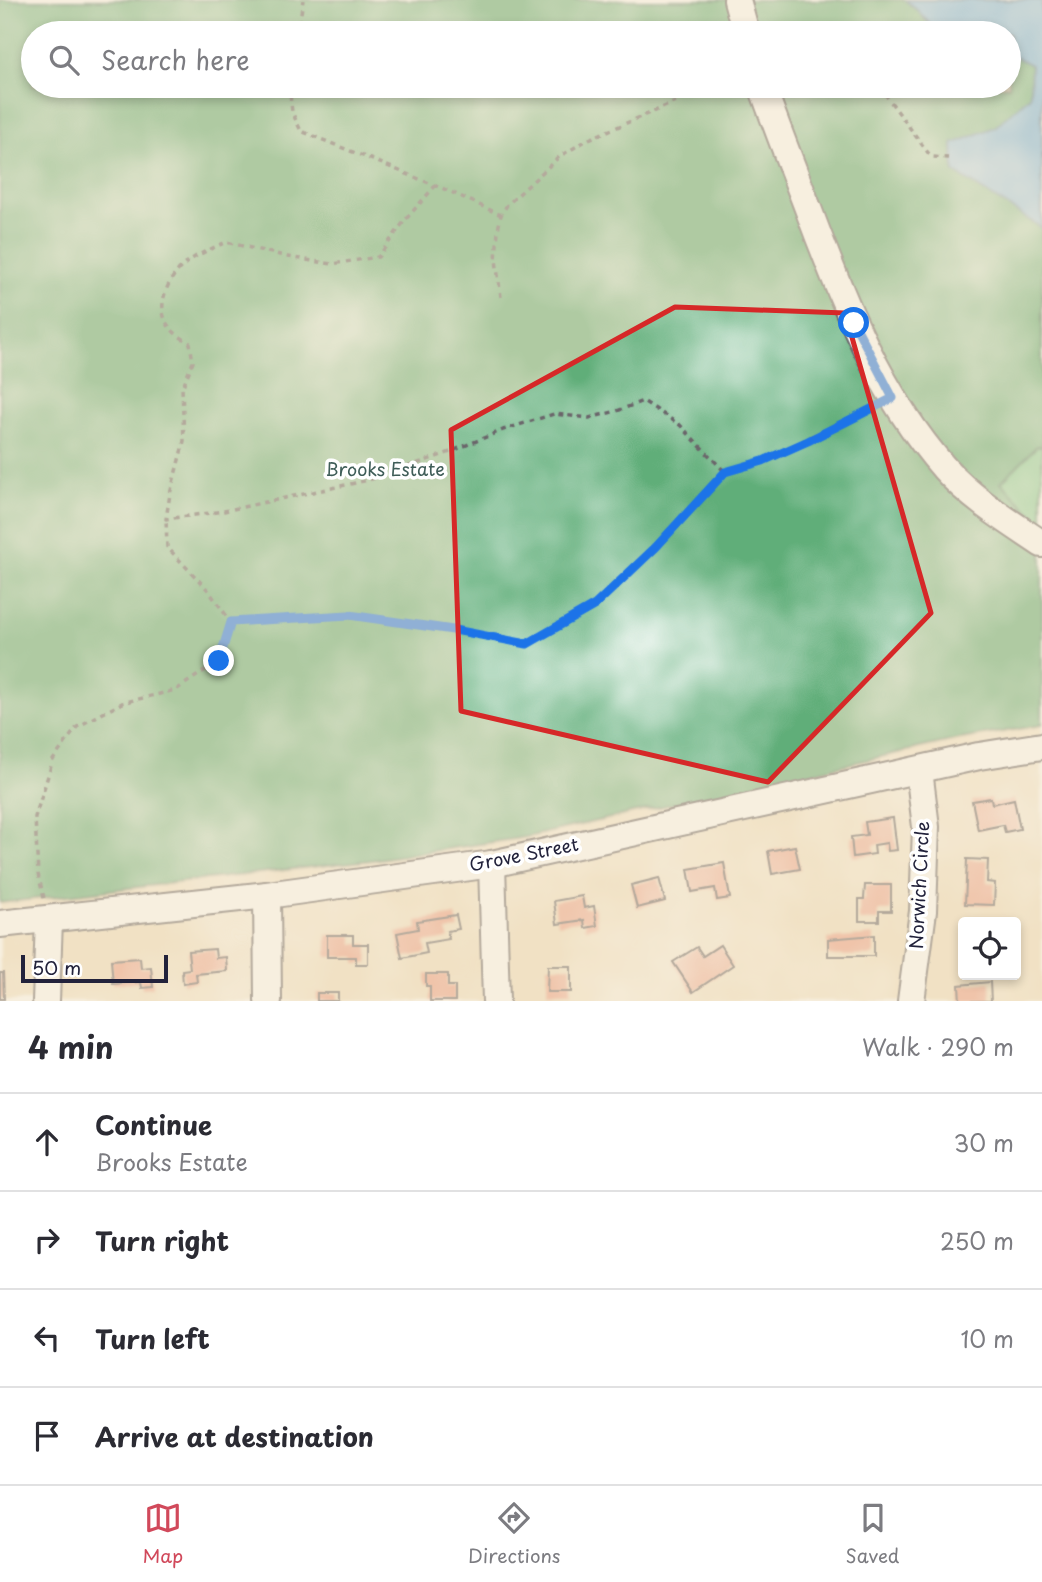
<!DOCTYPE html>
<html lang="en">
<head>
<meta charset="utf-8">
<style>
  body { margin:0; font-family:"Playpen Sans",sans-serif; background:#f7f7f7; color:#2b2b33 }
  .controls { position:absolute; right:21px; bottom:21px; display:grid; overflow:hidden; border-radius:7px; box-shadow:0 4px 10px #0003 }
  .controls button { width:63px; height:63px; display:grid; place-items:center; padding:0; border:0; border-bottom:2px solid #e1e1e2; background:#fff; color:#2b2b33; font:35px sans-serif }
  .scale { position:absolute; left:21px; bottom:18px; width:147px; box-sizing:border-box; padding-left:7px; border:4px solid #22223b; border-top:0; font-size:19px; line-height:24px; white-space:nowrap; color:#22223b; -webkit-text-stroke:5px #fff; paint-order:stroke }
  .stop { position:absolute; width:21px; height:21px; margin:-16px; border:5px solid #1a73e8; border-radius:50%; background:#fff }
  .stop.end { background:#1a73e8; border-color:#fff; box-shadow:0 2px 7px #0008 }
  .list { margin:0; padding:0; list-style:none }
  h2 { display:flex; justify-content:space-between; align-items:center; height:91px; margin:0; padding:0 28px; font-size:30px }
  h2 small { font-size:23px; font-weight:400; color:#7c7c81 }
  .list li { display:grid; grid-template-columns:46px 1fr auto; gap:21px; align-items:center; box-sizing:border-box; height:98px; padding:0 28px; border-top:2px solid #e1e1e2 }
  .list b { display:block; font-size:26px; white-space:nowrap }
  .list p { margin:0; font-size:23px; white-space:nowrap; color:#7c7c81 }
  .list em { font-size:23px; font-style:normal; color:#7c7c81 }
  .icon { flex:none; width:38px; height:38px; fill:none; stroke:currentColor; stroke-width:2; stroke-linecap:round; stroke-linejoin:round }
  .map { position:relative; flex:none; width:1042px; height:1001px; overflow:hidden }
  .search { position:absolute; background:#fff; box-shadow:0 4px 10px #0003; left:21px; right:21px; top:21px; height:77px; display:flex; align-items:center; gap:18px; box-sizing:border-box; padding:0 24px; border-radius:38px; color:#7c7c81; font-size:26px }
  .sheet { height:483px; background:#fff }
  nav { display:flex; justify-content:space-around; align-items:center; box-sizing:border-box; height:98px; border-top:2px solid #e1e1e2; background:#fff; font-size:19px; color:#7c7c81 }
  nav a { display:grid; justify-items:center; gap:4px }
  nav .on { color:#d1495b }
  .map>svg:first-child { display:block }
  .green { fill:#75ca8e; stroke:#4c7664; stroke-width:2 }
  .forest { fill:#60ae79; stroke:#41685a; stroke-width:2; fill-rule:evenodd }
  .water { fill:#6eb1e3; stroke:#486a8f; stroke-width:2 }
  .building { fill:#efa18b }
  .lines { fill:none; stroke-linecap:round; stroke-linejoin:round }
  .minor-casing { stroke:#6a656b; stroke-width:30 }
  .path { stroke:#6a656b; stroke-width:3.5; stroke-dasharray:5 5; stroke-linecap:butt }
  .minor { stroke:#fff; stroke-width:26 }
  .route { stroke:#1a73e8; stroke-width:9 }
  .marked { fill:none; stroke:#d62828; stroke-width:5; stroke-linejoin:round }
  .labels { text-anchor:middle; stroke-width:7; stroke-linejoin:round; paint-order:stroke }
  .park-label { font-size:18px; fill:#3f5d58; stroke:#fff }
  .street-label { font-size:18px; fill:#22223b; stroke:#fff }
</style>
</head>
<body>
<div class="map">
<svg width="1042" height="1001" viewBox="0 0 1042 1001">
  <rect width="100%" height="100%" fill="#fff"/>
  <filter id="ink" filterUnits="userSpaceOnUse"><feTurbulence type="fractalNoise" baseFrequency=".0143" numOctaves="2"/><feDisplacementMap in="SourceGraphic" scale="14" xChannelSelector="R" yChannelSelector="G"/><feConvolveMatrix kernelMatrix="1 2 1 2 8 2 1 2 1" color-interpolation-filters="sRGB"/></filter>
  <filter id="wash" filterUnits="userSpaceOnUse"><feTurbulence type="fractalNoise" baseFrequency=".00686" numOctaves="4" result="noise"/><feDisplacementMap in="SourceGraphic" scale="28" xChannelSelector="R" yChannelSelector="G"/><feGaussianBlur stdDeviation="1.57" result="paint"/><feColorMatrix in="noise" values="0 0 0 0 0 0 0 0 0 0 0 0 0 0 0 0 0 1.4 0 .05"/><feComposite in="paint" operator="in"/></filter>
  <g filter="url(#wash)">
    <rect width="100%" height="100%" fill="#f1e1c4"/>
    <path class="green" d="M1037 446H1042V524L1001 482Z"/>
    <path class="forest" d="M0 0H1042V446H1037L1001 482 1042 524V725L955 740 527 837 372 860 0 903ZM33 33H1009V86H33Z"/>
    <path class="water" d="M905 0H1042V228L954 172 953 144 995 127 1030 96 1031 65 1016 57 1009 56V33H938L917 10Z"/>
    <g id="blocks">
      <g class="building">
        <path d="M991 798 992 804 1014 799 1020 829 1005 832 1003 825 978 830 972 801Z"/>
        <path d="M893 818 897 850 888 851 887 843 874 845 875 854 853 857 851 837 867 835 865 822Z"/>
        <path d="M795 846 800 869 772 874 768 851Z"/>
        <path d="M967 859 988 860 987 882 995 883 994 905 965 904Z"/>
        <path d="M724 863 730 898 717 900 715 888 692 892 688 869Z"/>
        <path d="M659 878 665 901 637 908 631 885Z"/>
        <path d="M865 885H891V911H879V921H859V899H864Z"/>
        <path d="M582 896 584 908 594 906 597 926 585 928 584 920 557 924 554 901Z"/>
        <path d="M456 915 459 929 447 931 449 939 425 943 427 953 402 958 397 933 418 929 417 921Z"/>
        <path d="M327 935H353V944H368V964H356V957H327Z"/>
        <path d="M874 935V956H828V939Z"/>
        <path d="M720 945 733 965 693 992 673 962 697 947 703 956Z"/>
        <path d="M215 949 216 958 226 957 227 971 196 974 197 982 183 984 182 970 190 969 188 951Z"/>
        <path d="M140 958 141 968 151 967 153 987 142 988 141 982 113 984 111 960Z"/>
        <path d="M548 966H571V992H547Z"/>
        <path d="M0 973H3L4 999H0Z"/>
        <path d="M426 974H448V986H455V1001H430V986H426Z"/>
        <path d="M990 982 991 1001H960L959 985Z"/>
        <rect x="317" y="993" width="21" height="8"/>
      </g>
    </g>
  </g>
  <g filter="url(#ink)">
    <use href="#blocks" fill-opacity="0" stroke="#6a656b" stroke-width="2"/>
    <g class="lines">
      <defs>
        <g id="minor">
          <path d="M737 0 746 33"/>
          <path d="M762 86C777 128 793 169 809 211 843 302 880 395 945 469 972 499 1008 521 1042 544"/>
          <path d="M492 864 496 1001"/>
          <path d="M267 895 268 1001"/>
          <path d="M0 924 267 895 492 864 979 756 1042 746"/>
          <path d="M46 1001 49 920"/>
          <path d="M911 1001 923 911 926 827 919 770"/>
        </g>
      </defs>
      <use href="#minor" class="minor-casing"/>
      <g class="path">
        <path d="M298 33 303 0"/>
        <path d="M289 86 292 112 301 131 449 191 501 215"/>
        <path d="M879 86 929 154 933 157 948 158"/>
        <path d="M436 185 406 219 378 257 332 264 288 257 226 242C213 248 198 254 186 263 168 277 152 310 172 330 176 335 184 339 190 343L193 362 182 388 184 441 170 494 166 519 224 511 369 480 445 454 503 430 554 414 589 418 617 411 643 401 680 425 725 472 763 461 874 407"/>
        <path d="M501 297 496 260 498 230 501 215 507 205 560 156 589 139 713 86"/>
        <path d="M231 622 349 616 460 631 527 644 595 605 656 547 725 472"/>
        <path d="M44 898 38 874 35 817 53 760 77 727 122 703 176 690 219 661 231 622 208 590 167 547 166 519"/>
      </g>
      <use href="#minor" class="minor"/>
    </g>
  </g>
  <g class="lines" filter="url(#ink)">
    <path class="route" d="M219 661 231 622 349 615 460 631 527 644 595 605 656 547 725 472 763 461 808 441 893 398 854 323"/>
  </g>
  <path d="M0 0H1042V1001H0ZM675 307 845 313 931 613 768 782 461 711 451 430Z" fill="#f1e1c4" fill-opacity=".55" fill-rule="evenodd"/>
  <path class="marked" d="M675 307 845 313 931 613 768 782 461 711 451 430Z"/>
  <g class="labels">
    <g class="park-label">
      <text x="385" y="476">Brooks Estate</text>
    </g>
    <g class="street-label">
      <text transform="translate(524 855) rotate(-11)" y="6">Grove Street</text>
      <text transform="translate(920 885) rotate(-87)" y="6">Norwich Circle</text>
    </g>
  </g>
</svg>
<div class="controls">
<button><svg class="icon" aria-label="locate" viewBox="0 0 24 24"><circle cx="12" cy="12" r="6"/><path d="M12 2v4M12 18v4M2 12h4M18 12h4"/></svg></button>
</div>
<div class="scale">50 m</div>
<div class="stop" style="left:854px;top:323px"></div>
<div class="stop end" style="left:219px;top:661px"></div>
<div class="search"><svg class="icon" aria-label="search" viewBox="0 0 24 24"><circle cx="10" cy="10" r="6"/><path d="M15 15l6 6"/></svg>Search here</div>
</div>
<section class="sheet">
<h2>4 min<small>Walk · 290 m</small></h2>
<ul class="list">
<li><svg class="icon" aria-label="ahead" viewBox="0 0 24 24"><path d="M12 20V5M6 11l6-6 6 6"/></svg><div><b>Continue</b><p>Brooks Estate</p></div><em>30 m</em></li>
<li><svg class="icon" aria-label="right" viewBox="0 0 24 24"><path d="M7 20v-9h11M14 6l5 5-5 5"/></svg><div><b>Turn right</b></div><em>250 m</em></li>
<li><svg class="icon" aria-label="left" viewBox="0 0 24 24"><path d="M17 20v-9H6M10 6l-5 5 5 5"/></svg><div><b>Turn left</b></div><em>10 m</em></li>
<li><svg class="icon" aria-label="arrive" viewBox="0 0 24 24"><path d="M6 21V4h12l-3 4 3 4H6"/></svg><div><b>Arrive at destination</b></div></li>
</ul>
</section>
<nav>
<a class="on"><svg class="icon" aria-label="map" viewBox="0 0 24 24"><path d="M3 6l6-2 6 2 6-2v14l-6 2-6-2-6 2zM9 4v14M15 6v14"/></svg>Map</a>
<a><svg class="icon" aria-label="directions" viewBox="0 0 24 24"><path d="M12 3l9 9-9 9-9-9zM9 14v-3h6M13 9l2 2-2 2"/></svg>Directions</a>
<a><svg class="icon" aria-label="saved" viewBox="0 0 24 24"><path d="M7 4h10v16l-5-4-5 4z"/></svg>Saved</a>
</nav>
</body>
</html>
